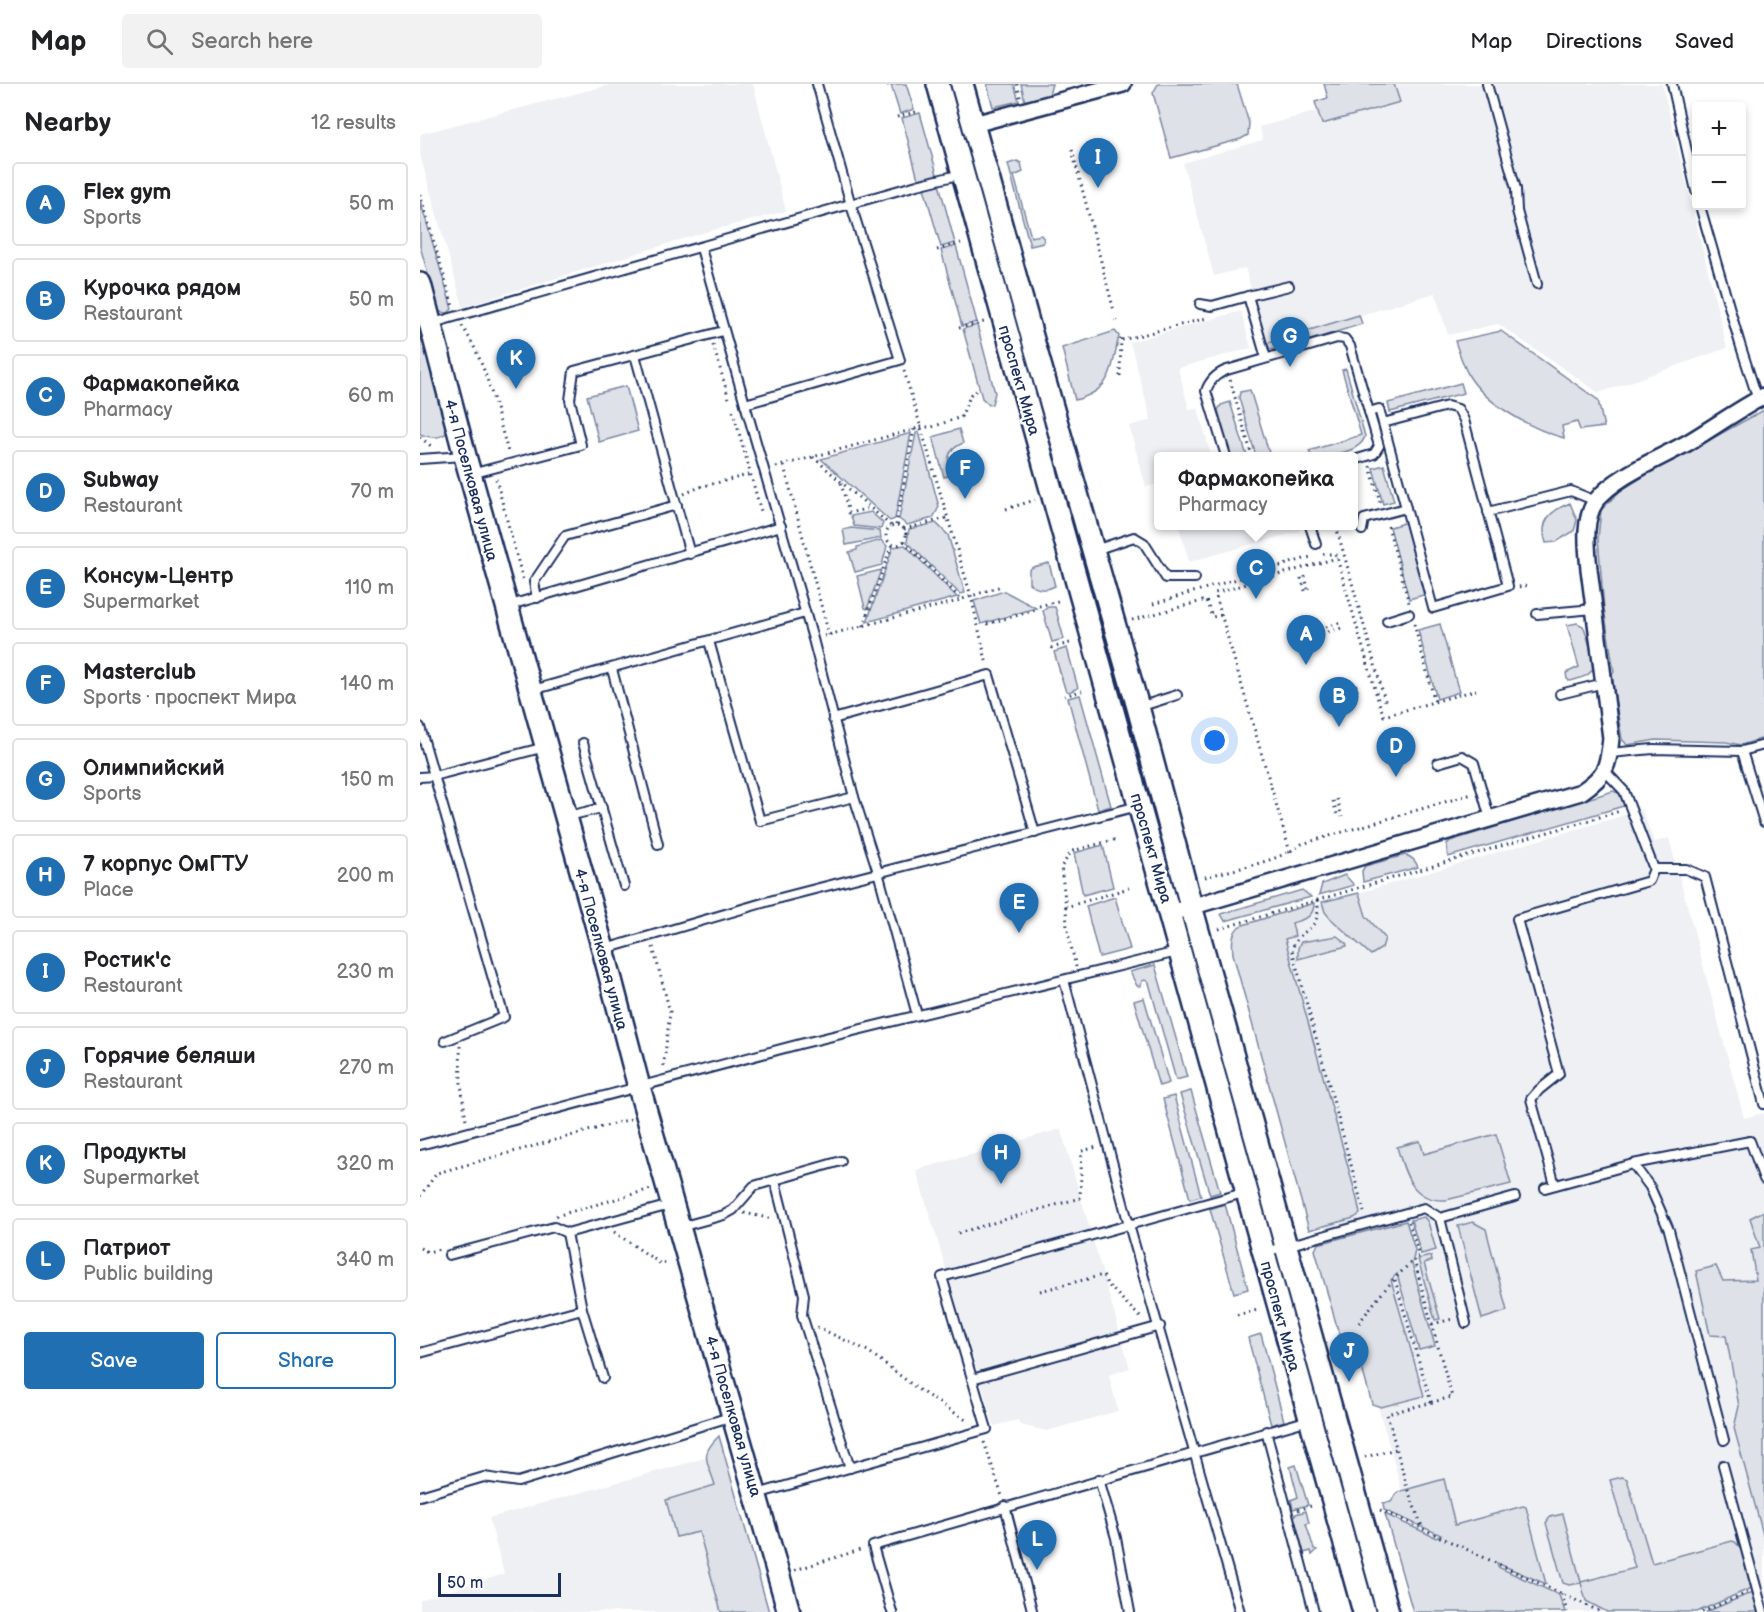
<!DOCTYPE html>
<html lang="en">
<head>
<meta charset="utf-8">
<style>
  body { margin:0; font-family:"Balsamiq Sans",sans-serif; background:#f2f2f2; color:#202124 }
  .controls { position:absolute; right:18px; top:18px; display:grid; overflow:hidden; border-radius:6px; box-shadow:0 3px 9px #0003 }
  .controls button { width:54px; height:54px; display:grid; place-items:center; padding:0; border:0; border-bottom:2px solid #e0e0e0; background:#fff; color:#202124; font:30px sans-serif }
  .scale { position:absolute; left:18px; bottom:15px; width:123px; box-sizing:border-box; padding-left:6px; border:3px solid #1b2f5e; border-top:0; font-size:16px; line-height:21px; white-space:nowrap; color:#1b2f5e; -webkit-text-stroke:4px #fff; paint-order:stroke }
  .you { position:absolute; left:795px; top:657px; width:21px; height:21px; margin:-15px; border:4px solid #fff; border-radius:50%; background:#1a73e8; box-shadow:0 0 0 9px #1a73e833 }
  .badge { display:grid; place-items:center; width:39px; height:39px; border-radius:50%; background:#1f6fb2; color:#fff; font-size:20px; font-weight:700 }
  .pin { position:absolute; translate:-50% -50px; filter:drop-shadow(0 2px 3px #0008) }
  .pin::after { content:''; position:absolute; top:32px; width:21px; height:18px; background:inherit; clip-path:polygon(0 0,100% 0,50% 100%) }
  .popup { position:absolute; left:734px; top:368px; width:204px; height:78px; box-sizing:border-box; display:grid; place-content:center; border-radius:6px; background:#fff; filter:drop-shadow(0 2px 4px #0005); font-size:20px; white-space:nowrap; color:#757577 }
  .popup b { font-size:22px; color:#202124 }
  .popup::after { content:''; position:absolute; left:50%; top:100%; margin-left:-12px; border:12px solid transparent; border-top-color:#fff }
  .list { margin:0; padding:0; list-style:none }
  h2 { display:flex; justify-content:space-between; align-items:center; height:78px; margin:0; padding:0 24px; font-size:26px }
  h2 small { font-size:20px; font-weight:400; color:#757577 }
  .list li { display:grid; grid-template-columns:39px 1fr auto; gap:18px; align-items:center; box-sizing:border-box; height:84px; margin:0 12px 12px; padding:0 12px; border:2px solid #e0e0e0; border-radius:6px }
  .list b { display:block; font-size:22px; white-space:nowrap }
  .list p { margin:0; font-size:20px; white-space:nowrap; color:#757577 }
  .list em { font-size:20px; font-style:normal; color:#757577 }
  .actions { display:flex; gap:12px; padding:18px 24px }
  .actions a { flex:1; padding:14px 0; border:2px solid #1f6fb2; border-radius:6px; text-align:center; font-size:21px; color:#1f6fb2 }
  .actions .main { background:#1f6fb2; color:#fff }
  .icon { flex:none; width:33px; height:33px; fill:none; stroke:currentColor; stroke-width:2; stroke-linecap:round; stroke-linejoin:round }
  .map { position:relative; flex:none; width:1344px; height:1528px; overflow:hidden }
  header { display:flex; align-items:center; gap:36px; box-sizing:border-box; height:84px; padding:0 30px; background:#fff; border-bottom:2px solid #e0e0e0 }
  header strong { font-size:28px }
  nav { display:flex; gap:33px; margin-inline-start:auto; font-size:21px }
  .search { width:420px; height:54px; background:#f2f2f2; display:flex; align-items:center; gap:15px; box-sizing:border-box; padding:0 21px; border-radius:6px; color:#757577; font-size:22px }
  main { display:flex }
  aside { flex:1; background:#fff }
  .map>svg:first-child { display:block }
  .built { fill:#eff0f4 }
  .green { fill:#dee1e7; stroke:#7c88a2; stroke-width:1.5 }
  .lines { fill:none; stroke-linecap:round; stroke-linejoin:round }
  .lane-casing { stroke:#1b2f5e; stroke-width:12 }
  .street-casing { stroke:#1b2f5e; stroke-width:20 }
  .secondary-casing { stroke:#1b2f5e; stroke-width:26 }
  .path { stroke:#1b2f5e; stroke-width:3; stroke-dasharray:1.5 4.5; stroke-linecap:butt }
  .lane { stroke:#fff; stroke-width:8 }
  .street { stroke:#fff; stroke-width:15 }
  .secondary { stroke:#fff; stroke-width:21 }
  .labels { text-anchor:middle; stroke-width:5; stroke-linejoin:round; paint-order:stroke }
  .street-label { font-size:16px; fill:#1b2f5e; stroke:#fff }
</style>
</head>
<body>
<header>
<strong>Map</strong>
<div class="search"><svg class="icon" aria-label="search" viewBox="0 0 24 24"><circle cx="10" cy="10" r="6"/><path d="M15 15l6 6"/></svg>Search here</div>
<nav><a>Map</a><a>Directions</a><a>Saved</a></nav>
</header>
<main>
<aside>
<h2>Nearby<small>12 results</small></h2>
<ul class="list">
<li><span class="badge">A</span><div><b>Flex gym</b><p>Sports</p></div><em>50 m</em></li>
<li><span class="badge">B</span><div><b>Курочка рядом</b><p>Restaurant</p></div><em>50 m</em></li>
<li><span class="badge">C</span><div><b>Фармакопейка</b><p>Pharmacy</p></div><em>60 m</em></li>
<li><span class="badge">D</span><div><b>Subway</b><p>Restaurant</p></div><em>70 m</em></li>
<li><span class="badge">E</span><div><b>Консум-Центр</b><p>Supermarket</p></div><em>110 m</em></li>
<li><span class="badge">F</span><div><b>Masterclub</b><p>Sports · проспект Мира</p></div><em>140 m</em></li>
<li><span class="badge">G</span><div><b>Олимпийский</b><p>Sports</p></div><em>150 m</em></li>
<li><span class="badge">H</span><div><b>7 корпус ОмГТУ</b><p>Place</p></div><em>200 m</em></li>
<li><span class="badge">I</span><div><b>Ростик'с</b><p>Restaurant</p></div><em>230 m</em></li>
<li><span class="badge">J</span><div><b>Горячие беляши</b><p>Restaurant</p></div><em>270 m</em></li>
<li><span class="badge">K</span><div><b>Продукты</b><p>Supermarket</p></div><em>320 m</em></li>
<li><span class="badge">L</span><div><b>Патриот</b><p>Public building</p></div><em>340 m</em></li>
</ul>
<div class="actions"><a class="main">Save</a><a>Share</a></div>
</aside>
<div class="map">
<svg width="1344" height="1528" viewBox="0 0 1344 1528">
  <rect width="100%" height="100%" fill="#fff"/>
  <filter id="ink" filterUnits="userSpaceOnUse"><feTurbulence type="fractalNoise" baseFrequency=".0167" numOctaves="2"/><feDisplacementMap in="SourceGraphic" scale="12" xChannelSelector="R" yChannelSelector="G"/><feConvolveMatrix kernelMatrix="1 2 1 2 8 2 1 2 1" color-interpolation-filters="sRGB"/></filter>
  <g filter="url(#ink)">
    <g class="built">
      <path d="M193 0H333L366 127 286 148 43 223 0 71V50Z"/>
      <path d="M974 0H1242L1307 264 1179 309 1078 240 1028 251 1015 209 847 259 825 184 794 192 763 79 843 56 839 43 898 27 902 40 980 18Z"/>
      <path d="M821 227 831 264 758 284 769 325 778 324 791 372H738V400L726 403 709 342 731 336 710 258Z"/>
      <path d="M759 442H878L880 447 769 478Z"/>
      <path d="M1222 726 1234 758 1249 754 1324 1034 1344 1029V1528H1014L971 1367 906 1150 819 844Z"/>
      <path d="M641 1045 710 1284 689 1291 698 1327 627 1347 600 1341 598 1336 574 1342 496 1086Z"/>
      <path d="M303 1369 349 1528H0V1516L84 1490 69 1434Z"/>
    </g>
    <g class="green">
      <path d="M476 0H486L494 25 480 30 471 1Z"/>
      <path d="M567 0H594L599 17 573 23Z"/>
      <path d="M601 0H632L629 11 605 17Z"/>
      <path d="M738 0H817L829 39 828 51 821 55 751 74 733 9Z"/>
      <path d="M904 0H974L980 18 902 40 895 18 908 14Z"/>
      <path d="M500 29 517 90 498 95 482 34Z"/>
      <path d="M597 77 601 79 603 88 594 92 611 153 621 151 624 155 623 159 610 162 588 80Z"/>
      <path d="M519 100 535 159 521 163 504 104Z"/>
      <path d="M0 116 32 225 28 229 20 228 18 226 0 162Z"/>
      <path d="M536 162 557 238 542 242 521 166Z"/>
      <path d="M939 231 942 240 858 266 850 265 847 259Z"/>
      <path d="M557 241 575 309 572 320 569 321 562 314 543 245Z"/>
      <path d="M0 244C8 258 17 273 11 290L19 304 30 346C20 356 12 354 0 350Z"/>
      <path d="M695 247 699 252C691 285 693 306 655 316L642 264Z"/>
      <path d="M1081 247 1178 316 1184 343 1160 346 1157 338 1142 342 1144 354C1113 346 1066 320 1049 292 1043 282 1039 268 1035 257Z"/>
      <path d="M926 285 945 352C941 369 906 373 891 372L889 367 941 351 922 286Z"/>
      <path d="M1041 299 1044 309 970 328 968 319Z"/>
      <path d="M206 302 218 347 179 358 167 312Z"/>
      <path d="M830 306 850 372H836L819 314 820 308Z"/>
      <path d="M810 318 827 372H811L798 326 801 321Z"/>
      <path d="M1344 326V654L1321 661 1306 658 1236 656 1207 661 1202 655 1191 592 1194 588 1184 525 1178 454 1181 426 1200 407 1229 389Z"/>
      <path d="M539 345 543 359C527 366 526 375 531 391L524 393 513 353Z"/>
      <path d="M499 348 519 423 513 434 487 441 479 435 496 349Z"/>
      <path d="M491 349 475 435 470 437 401 375Z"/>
      <path d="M964 381 974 417 963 420 953 384Z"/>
      <path d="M1150 419 1157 436 1154 447 1136 458 1126 459C1119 437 1130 427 1150 419Z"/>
      <path d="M451 428 463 439 461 445 434 442 431 432Z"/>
      <path d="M987 438 1007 510 989 515 970 443Z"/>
      <path d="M516 439 528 451 545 509 540 510 487 458 489 445Z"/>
      <path d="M431 444 460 447 461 454 426 461 423 446Z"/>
      <path d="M461 456 467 462 462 481 435 488 429 468 437 466V463Z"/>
      <path d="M485 461 537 513 447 538 473 463Z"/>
      <path d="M629 479 635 502C626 507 616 506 609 499V486L613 483Z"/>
      <path d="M461 486 447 525 445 524 437 492Z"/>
      <path d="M584 507 616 524 561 540 554 517Z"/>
      <path d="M628 523H635L636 526 644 555 632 558 623 527Z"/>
      <path d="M1157 539 1163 542 1165 546 1175 579C1172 592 1162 594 1150 597L1147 595 1146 589 1159 583 1147 541Z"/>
      <path d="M1020 540 1039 608 1017 615 998 546Z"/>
      <path d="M647 564 658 604 649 608 645 605 634 568Z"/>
      <path d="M660 611 691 722 678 726 648 614Z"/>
      <path d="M1193 707 1201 710 1207 721 1028 773 1027 760 1030 757Z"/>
      <path d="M683 761 693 803 663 811 654 769Z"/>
      <path d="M985 771C992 773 995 776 998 783L943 798 942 787 945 782Z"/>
      <path d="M925 791 934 801 899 811 902 800Z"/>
      <path d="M882 806 891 813 805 837 801 830Z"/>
      <path d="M939 809 946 832 965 854 962 864 951 871 910 834 905 828 902 818Z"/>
      <path d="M695 813 710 865 679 873 666 822Z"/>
      <path d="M894 819C894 834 884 835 872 839L875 852 865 855 937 1115 940 1130 934 1134 889 1146 813 870C812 860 811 849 820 842Z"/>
      <path d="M917 852 926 859 927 862 878 875V864L881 858Z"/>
      <path d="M735 881 767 993 756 996 729 899 725 896 722 897 721 902H717L710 888Z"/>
      <path d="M724 914 749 999 739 1002 714 917Z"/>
      <path d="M771 1007 800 1108 790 1111 760 1010Z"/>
      <path d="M754 1012 781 1112 770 1115 743 1015Z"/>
      <path d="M1076 1050 1091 1100 1026 1116C992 1118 985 1090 977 1063L1000 1057 1004 1070Z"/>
      <path d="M805 1120 828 1205 814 1209 790 1125Z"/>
      <path d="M1344 1127V1454L1314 1344 1319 1322 1306 1252 1290 1251 1276 1187 1296 1182 1303 1197 1336 1196 1331 1166 1340 1164 1330 1134Z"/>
      <path d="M1004 1133 1008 1138 1016 1166 1001 1170 991 1136Z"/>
      <path d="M986 1137 995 1166 992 1180 1015 1262 999 1266 977 1190 971 1196 1004 1312 961 1323 952 1320 940 1277 928 1281 895 1166 898 1160Z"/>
      <path d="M1053 1138 1066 1145 1087 1227 1062 1235 1038 1142Z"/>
      <path d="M1011 1172 1012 1177 1004 1179 1020 1235 1015 1236 998 1175Z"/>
      <path d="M841 1250 864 1337 851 1341 828 1254Z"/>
      <path d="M299 1352 349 1528H301L279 1448 256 1453 246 1416 295 1401C288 1377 278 1372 299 1352Z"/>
      <path d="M876 1381 888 1421 873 1425 871 1416 878 1413 870 1383Z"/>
      <path d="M1202 1393 1207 1395 1232 1479 1312 1457 1315 1458 1320 1463 1331 1504 1277 1528H1187L1166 1517 1161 1499 1149 1501 1143 1499 1126 1439 1130 1433 1143 1430 1161 1498 1215 1484 1190 1396Z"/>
      <path d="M1024 1395 1035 1441 1103 1422 1106 1423 1126 1500 1077 1479 1078 1483 1139 1511 1145 1528H993L965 1430 1016 1454 1021 1451 964 1426 963 1419 971 1418 978 1408Z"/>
      <path d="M886 1427 889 1439 886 1440 894 1465 897 1466 892 1471 891 1467 884 1469 874 1433 876 1430Z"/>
      <path d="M1333 1508 1339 1528H1286Z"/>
    </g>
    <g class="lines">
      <defs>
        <g id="lane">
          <path d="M1067 0 1096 105 1097 127 1117 200"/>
          <path d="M1252 0 1276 107"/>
          <path d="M1280 122 1320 260 1338 316"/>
          <path d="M281 164 325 320 480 276 431 121 397 0"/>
          <path d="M828 212 869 202"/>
          <path d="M780 220 792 222 828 212 846 274"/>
          <path d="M13 239 497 101 542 90"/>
          <path d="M215 271 270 470"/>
          <path d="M325 320 393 555 434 713 458 788 497 931"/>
          <path d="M1027 322 1038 325 1044 336 1088 502 1013 524 963 339Z"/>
          <path d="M949 328 959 325 963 339"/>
          <path d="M806 372 786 307C790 296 796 290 807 286L917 254 925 255 930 262 959 362 954 370 934 376"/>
          <path d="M0 375 43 372"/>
          <path d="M51 390 161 361 150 316 154 287 303 247"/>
          <path d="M1068 428 1151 407 1176 417"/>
          <path d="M890 442 896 460"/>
          <path d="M942 446 944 435 986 424"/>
          <path d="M675 466 714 453 724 459 746 494H775"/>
          <path d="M117 514 114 498 145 452 257 421"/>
          <path d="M87 522 361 442"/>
          <path d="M1117 530 1174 525"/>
          <path d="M967 537 989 530"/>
          <path d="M289 557 340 737 434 713"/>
          <path d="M192 585 238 760"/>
          <path d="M113 606 385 529"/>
          <path d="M1140 610 1184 599"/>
          <path d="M719 623 757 611"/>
          <path d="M413 635 569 591 615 749"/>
          <path d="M0 643 84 933 25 957"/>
          <path d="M163 659 204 802"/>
          <path d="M1322 667 1344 738"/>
          <path d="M1190 669 1233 665 1322 667 1344 661"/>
          <path d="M1018 679 1042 672 1054 679 1070 735"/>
          <path d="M1185 687 1204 707 1234 785H1266L1285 793 1344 1020"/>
          <path d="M0 693 14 692 125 663"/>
          <path d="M148 732 182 724"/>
          <path d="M185 865 360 814 718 722"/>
          <path d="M644 896 709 1141 820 1528"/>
          <path d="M0 1061 380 960 757 868"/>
          <path d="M1213 1080 1230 1103 1249 1146 1304 1356"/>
          <path d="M355 1097 384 1211 382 1231 430 1384"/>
          <path d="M1135 1101 1111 1015 1119 1006 1139 990 1097 835 1229 797 1234 785"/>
          <path d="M1125 1104 1213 1080 1330 1057 1344 1095"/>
          <path d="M1020 1134 1095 1113"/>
          <path d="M260 1143 304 1131 313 1126 334 1102 421 1077"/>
          <path d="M845 1168 1004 1124 1020 1134 1046 1239"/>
          <path d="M29 1171 134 1143 147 1149"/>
          <path d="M0 1269 162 1225"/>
          <path d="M183 1294 162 1225 147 1149 250 1121"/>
          <path d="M552 1295 740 1242"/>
          <path d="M846 1347 894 1528"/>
          <path d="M1303 1381 1343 1528"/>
          <path d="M679 1395 696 1454 710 1528"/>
          <path d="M337 1410 567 1345 522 1193 827 1108"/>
          <path d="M0 1412 64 1393 98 1398 313 1332"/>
          <path d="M585 1422 612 1526"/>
          <path d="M472 1528 453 1462 889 1336"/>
        </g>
        <g id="street">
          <path d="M554 40 703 0"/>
          <path d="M750 829 1161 708C1186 691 1188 684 1191 654L1169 485C1167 464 1163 435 1176 417 1193 393 1243 373 1269 358 1294 343 1318 326 1344 312"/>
        </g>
        <g id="secondary">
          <path d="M518 0 944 1528"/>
          <path d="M542 0 615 263 718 623 771 822 968 1528"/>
          <path d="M0 200 45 372 183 865 219 1003 369 1528"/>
        </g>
      </defs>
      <use href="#lane" class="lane-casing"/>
      <use href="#street" class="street-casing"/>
      <use href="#secondary" class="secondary-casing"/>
      <g class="path">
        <path d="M597 0 600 13"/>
        <path d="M467 1 470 0"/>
        <path d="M477 33 499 27"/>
        <path d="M652 66 694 227"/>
        <path d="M0 110 33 223"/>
        <path d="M517 166 541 159"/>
        <path d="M696 236V237"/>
        <path d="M42 242C67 279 76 327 88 368"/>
        <path d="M539 244 564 238"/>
        <path d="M702 256 787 234"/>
        <path d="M293 261 310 318"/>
        <path d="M484 287 551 512 567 581"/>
        <path d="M700 292 701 252"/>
        <path d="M810 296 832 372"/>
        <path d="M313 327 342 431"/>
        <path d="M0 353 11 362"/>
        <path d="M915 372 925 369"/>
        <path d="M393 373 471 442"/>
        <path d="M364 382 409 551"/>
        <path d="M950 382 960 418"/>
        <path d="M356 383 502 343H512L541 333 551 310 556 307"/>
        <path d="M76 395 103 496"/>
        <path d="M421 399 429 429 450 424"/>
        <path d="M264 410 280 403 332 390"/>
        <path d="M586 425 615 416"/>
        <path d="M476 441 494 345"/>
        <circle cx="476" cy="451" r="10"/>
        <path d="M916 442 966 620"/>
        <path d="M968 442 989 519"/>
        <path d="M484 445 527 434"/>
        <path d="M484 457 541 515"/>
        <path d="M903 470H915L917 474 959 619 964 632 1056 606"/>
        <path d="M885 492 889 509"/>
        <path d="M881 494 886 510"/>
        <path d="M1099 503 1109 501"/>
        <path d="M733 520 894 472"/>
        <path d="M619 522 638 517"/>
        <path d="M712 536 786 516 792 533 802 531"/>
        <path d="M567 540 619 525"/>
        <path d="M994 540 1015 618"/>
        <path d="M443 542 472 460"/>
        <path d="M906 543 923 538"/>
        <path d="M908 548 925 543"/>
        <path d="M404 552 534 518 581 502"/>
        <path d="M631 564 650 559"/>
        <path d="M924 601 933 598"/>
        <path d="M930 603 938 601"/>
        <path d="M908 604 923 600"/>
        <path d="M909 608 924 603"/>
        <path d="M931 608 939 605"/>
        <path d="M910 611 933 604"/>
        <path d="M644 612 662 607"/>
        <path d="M911 613 933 606"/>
        <path d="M926 614 936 611"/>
        <path d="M911 615 927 611"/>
        <path d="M980 665 997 660"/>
        <path d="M982 668 999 663"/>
        <path d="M917 715 922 733"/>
        <path d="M913 717 918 734"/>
        <path d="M870 768 795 509 917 474"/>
        <path d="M785 793C817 784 855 779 882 760L1052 710"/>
        <path d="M897 816C903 850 878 842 872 866L944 1128"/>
        <path d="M646 823 641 783 652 767 697 755"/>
        <path d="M799 845 1200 727"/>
        <path d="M233 863 250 928 243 986"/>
        <path d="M656 883 647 845 646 823 709 804"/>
        <path d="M40 962 41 1000 46 1036"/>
        <path d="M0 1112 17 1089 211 1035"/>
        <path d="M324 1129 353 1135"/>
        <path d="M136 1132 231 1105"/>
        <path d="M989 1138 999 1172 994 1176 1032 1313 967 1330 987 1404 1003 1445 1181 1528"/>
        <path d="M194 1148 241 1180 249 1177"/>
        <path d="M538 1149 660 1114 662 1067 677 1063"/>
        <path d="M0 1164 8 1168 20 1165"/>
        <path d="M975 1196 1011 1318"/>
        <path d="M620 1207 683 1191 687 1200 722 1235"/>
        <path d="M817 1231 838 1226"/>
        <path d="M939 1239C955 1217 973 1194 994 1176"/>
        <path d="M1012 1240 1033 1235"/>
        <path d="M397 1243 448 1267 499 1306 549 1338"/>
        <path d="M564 1358 582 1412"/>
        <path d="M945 1373 976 1365"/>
        <path d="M878 1426 891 1422"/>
        <path d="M960 1426 1002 1444"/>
        <path d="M375 1486 443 1465"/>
        <path d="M1142 1510 1147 1528"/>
        <path d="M1282 1528 1327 1509"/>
      </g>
      <use href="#lane" class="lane"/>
      <use href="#street" class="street"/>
      <use href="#secondary" class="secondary"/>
    </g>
  </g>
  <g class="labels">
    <g class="street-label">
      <text transform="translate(600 296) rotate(74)" y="6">проспект Мира</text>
      <text transform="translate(52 396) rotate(75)" y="6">4-я Поселковая улица</text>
      <text transform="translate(732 764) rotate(74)" y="6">проспект Мира</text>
      <text transform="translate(182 865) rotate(75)" y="6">4-я Поселковая улица</text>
      <text transform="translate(861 1232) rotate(75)" y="6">проспект Мира</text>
      <text transform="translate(314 1332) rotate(74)" y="6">4-я Поселковая улица</text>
    </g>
  </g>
</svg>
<div class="controls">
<button>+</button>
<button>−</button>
</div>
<div class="scale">50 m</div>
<div class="you"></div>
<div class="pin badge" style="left:886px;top:581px">A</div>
<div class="pin badge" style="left:919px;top:643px">B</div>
<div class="pin badge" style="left:836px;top:515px">C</div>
<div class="popup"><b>Фармакопейка</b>Pharmacy</div>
<div class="pin badge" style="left:976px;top:693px">D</div>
<div class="pin badge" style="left:599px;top:849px">E</div>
<div class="pin badge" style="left:545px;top:415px">F</div>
<div class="pin badge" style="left:870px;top:283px">G</div>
<div class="pin badge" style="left:581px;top:1100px">H</div>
<div class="pin badge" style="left:678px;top:104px">I</div>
<div class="pin badge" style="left:929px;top:1298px">J</div>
<div class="pin badge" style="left:96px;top:305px">K</div>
<div class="pin badge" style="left:617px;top:1486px">L</div>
</div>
</main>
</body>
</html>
